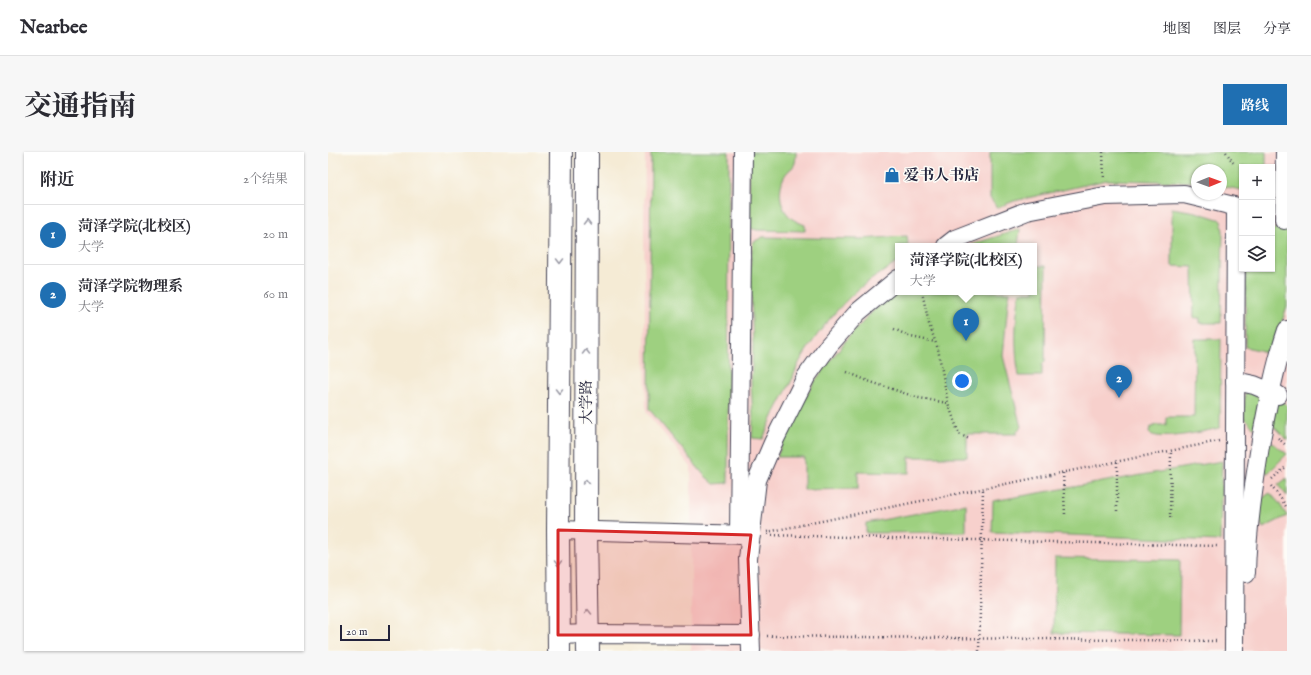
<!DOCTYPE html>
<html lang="zh">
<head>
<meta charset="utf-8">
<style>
  body { margin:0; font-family:"IM FELL English","Noto Serif SC",serif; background:#f7f7f7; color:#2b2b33 }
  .controls { position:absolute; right:12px; top:12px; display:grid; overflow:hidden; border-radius:0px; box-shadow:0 1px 3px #0004 }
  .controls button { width:36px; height:36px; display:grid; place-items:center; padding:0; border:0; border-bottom:1px solid #e1e1e2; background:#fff; color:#2b2b33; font:20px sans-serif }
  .compass { position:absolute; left:863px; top:12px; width:36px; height:36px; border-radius:50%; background:#fff; box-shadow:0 1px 3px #0004; rotate:89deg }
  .scale { position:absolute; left:12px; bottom:10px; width:50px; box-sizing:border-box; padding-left:4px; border:2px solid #22223b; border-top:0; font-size:11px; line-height:14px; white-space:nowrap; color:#22223b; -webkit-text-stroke:3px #fdfcf7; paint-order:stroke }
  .you { position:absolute; left:634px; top:229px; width:14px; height:14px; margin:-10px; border:3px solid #fff; border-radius:50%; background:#1a73e8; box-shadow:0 0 0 6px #1a73e833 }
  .badge { display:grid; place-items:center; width:26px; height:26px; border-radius:50%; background:#1f6fb2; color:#fff; font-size:13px; font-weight:700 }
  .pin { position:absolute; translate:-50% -33px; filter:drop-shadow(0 1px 2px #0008) }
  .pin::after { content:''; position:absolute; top:21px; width:14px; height:12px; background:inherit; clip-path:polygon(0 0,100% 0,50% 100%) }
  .popup { position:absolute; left:567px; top:91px; width:142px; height:52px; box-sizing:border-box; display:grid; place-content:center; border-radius:0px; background:#fff; filter:drop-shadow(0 1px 3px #0005); font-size:13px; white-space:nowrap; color:#7c7c81 }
  .popup b { font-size:15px; color:#2b2b33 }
  .popup::after { content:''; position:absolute; left:50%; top:100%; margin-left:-8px; border:8px solid transparent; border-top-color:#fff }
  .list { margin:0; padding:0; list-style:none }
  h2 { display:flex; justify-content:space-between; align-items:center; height:52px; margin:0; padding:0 16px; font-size:17px }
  h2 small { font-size:13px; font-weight:400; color:#7c7c81 }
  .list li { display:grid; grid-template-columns:26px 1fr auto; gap:12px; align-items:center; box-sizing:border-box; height:60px; padding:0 16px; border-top:1px solid #e1e1e2 }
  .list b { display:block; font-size:15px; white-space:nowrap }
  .list p { margin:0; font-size:13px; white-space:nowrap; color:#7c7c81 }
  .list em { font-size:13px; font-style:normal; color:#7c7c81 }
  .icon { flex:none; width:22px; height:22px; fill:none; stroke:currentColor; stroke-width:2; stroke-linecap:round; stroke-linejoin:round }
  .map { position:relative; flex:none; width:959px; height:499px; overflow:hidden; border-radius:0px }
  header { display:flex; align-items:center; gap:24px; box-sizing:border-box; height:56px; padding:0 20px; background:#fff; border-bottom:1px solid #e1e1e2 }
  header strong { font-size:19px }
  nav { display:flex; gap:22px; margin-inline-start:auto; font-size:14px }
  .intro { display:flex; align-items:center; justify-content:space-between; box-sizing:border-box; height:96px; padding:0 24px }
  h1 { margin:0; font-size:28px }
  .button { padding:10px 18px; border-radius:0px; background:#1f6fb2; color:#fff; font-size:14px; font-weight:700 }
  main { display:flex; gap:24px; padding:0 24px }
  aside { flex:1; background:#fff; border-radius:0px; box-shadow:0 1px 3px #0004 }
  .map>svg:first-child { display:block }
  .built { fill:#f7d0cc; fill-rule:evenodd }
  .green { fill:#9ed080; stroke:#60795e }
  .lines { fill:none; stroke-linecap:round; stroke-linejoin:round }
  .minor-casing { stroke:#424052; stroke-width:20 }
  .major-casing { stroke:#424052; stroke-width:24 }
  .path { stroke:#424052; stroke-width:2.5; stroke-dasharray:1 3; stroke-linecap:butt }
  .minor { stroke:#fff; stroke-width:18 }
  .major { stroke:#fff; stroke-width:22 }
  .oneway { stroke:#9c9ca7 }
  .marked { fill:#d62828; fill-opacity:0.2; stroke:#d62828; stroke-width:3; stroke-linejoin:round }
  .labels { text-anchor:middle; stroke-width:3; stroke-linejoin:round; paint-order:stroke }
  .poi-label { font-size:15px; font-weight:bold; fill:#22223b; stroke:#fdfcf7; text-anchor:start }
  .street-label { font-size:15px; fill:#22223b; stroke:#fdfcf7 }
</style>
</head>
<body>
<header>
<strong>Nearbee</strong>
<nav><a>地图</a><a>图层</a><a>分享</a></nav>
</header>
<div class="intro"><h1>交通指南</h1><a class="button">路线</a></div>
<main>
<aside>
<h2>附近<small>2个结果</small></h2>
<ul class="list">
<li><span class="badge">1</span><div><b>菏泽学院(北校区)</b><p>大学</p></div><em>20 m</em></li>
<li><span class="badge">2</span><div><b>菏泽学院物理系</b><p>大学</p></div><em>60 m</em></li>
</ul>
</aside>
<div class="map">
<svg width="959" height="499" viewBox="0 0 959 499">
  <rect width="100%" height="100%" fill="#fdfcf7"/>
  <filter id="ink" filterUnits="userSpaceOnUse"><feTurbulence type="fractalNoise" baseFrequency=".025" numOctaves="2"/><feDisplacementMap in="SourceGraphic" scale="8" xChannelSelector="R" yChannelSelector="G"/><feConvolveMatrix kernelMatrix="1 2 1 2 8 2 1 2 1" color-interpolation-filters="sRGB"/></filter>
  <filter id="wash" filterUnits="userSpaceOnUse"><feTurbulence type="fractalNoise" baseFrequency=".012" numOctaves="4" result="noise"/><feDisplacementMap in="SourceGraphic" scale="16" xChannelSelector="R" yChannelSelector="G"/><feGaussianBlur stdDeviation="0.9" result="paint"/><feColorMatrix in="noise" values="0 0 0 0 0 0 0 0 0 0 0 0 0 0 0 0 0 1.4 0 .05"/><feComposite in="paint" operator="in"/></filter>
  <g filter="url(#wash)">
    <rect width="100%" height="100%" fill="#f5ebd5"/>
    <path class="built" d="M317 0H959V499H363V315L318 260 316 73ZM914 15H944V117H914ZM869 18H893V42H869ZM570 94H706V140H570Z"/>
    <g class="green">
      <path d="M323 0H401L400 331 386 332 376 323 321 257Z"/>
      <path d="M421 0H468C468 21 462 12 455 27 450 40 452 56 463 66 467 69 472 71 477 73V79L429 78 422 76Z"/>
      <path d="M662 0H938V15H914V38L893 34V18H869V30L779 28 686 49 669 56 662 46Z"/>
      <path d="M844 56 868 60 893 68 895 79 893 171H872V166H866L865 115 844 114Z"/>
      <path d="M944 76 959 80V154L943 205 931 198 917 195 918 117H944Z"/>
      <path d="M692 77 690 94H639L642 93Z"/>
      <path d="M579 84 580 94H570V110C554 121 537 130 523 144 503 163 486 186 472 209 468 216 466 224 462 232 452 250 443 267 435 287L424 286 425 267 423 230 425 194 422 116 425 90 435 85 533 87Z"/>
      <path d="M706 114H718L717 209 714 213V224H691C686 194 687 169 692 140H706Z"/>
      <path d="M570 140H682L680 150 675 204 693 275 689 279V282H639V305H581V321L530 320V337L476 338V305H449L462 271 487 229 518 188 546 158Z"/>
      <path d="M867 187H893L892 273 891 276C878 279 831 290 821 281L822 276 828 273H838V265H866Z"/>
      <path d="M917 240 926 242 934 247 926 276 916 266Z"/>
      <path d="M949 246 959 253V288L944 273Z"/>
      <path d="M941 288 959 302 940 321 935 318Z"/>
      <path d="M894 309 892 389 664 380 665 349Z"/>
      <path d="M959 326V344L950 333Z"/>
      <path d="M942 341 951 351 959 364 935 376C929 366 931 357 933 347Z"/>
      <path d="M638 352V380L538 381V371Z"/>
      <path d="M727 406 852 408 851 483 726 481Z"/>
    </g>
  </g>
  <g filter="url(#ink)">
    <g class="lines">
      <defs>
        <g id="minor">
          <path d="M956 68 957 0"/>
          <path d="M618 94 627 87 699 59 777 44 856 42 914 56"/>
          <path d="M907 229 926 233 950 243"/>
          <path d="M230 378 423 383"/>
          <path d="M411 383 415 0"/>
          <path d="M918 421C919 376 926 332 933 288 940 251 947 214 959 178"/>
          <path d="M230 483 260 482 423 483"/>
          <path d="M423 499 420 407 429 328 445 291 478 225 501 193 530 160 570 127"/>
          <path d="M906 499 908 55"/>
        </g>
        <g id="major">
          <path d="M259 0 258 379 260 499"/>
          <path d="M231 499 230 378 233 0"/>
        </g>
      </defs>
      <use href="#minor" class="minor-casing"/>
      <use href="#major" class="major-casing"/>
      <g class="path">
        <path d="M775 0 776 27"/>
        <path d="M898 0 906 12"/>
        <path d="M594 140 601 172 610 197 620 251 631 282 641 287"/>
        <path d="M566 177 583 185 607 190"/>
        <path d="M519 220 540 229 591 246 620 251"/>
        <path d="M950 286 959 294"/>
        <path d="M789 310V361"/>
        <path d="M735 321 737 363"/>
        <path d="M944 327 959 314"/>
        <path d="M943 334 952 345 959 356"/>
        <path d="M842 366 843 299"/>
        <path d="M439 380 891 289"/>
        <path d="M440 383 890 394"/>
        <path d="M439 484 890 489"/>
        <path d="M651 499 655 337"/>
      </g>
      <use href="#minor" class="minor"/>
      <use href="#major" class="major"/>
    </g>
    <defs><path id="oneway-chevron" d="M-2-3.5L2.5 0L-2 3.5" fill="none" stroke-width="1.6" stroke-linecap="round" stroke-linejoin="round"/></defs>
    <g class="oneway">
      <use href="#oneway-chevron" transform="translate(259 70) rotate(-90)"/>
      <use href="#oneway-chevron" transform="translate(232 109) rotate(90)"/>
      <use href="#oneway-chevron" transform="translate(258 200) rotate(-90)"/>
      <use href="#oneway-chevron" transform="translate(231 239) rotate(90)"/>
      <use href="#oneway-chevron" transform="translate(258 330) rotate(-90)"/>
      <use href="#oneway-chevron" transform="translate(230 411) rotate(90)"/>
      <use href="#oneway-chevron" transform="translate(260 460) rotate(-91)"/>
    </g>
  </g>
  <path class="marked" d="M230 378 423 383 420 407 423 483H230Z"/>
  <defs>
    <symbol id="shop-bare" viewBox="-9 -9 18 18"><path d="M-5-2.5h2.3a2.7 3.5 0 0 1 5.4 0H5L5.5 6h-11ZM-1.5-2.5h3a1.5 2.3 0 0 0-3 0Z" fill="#1f6fb2" stroke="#fdfcf7" stroke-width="2.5" paint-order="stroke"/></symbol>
  </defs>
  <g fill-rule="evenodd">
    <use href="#shop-bare" x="553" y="12" width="22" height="22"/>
  </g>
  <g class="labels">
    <g class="poi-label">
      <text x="576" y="28">爱书人书店</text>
    </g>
    <g class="street-label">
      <text transform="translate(258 250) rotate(-90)" y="5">大学路</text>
    </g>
  </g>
</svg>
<div class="controls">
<button>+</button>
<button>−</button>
<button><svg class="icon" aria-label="layers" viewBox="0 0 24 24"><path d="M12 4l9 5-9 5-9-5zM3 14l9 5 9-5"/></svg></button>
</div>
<svg class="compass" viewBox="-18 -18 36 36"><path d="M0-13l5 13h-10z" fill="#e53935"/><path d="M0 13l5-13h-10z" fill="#7c7c81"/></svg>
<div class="scale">20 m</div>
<div class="you"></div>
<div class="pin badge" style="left:638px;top:189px">1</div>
<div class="popup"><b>菏泽学院(北校区)</b>大学</div>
<div class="pin badge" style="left:791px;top:246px">2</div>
</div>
</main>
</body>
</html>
